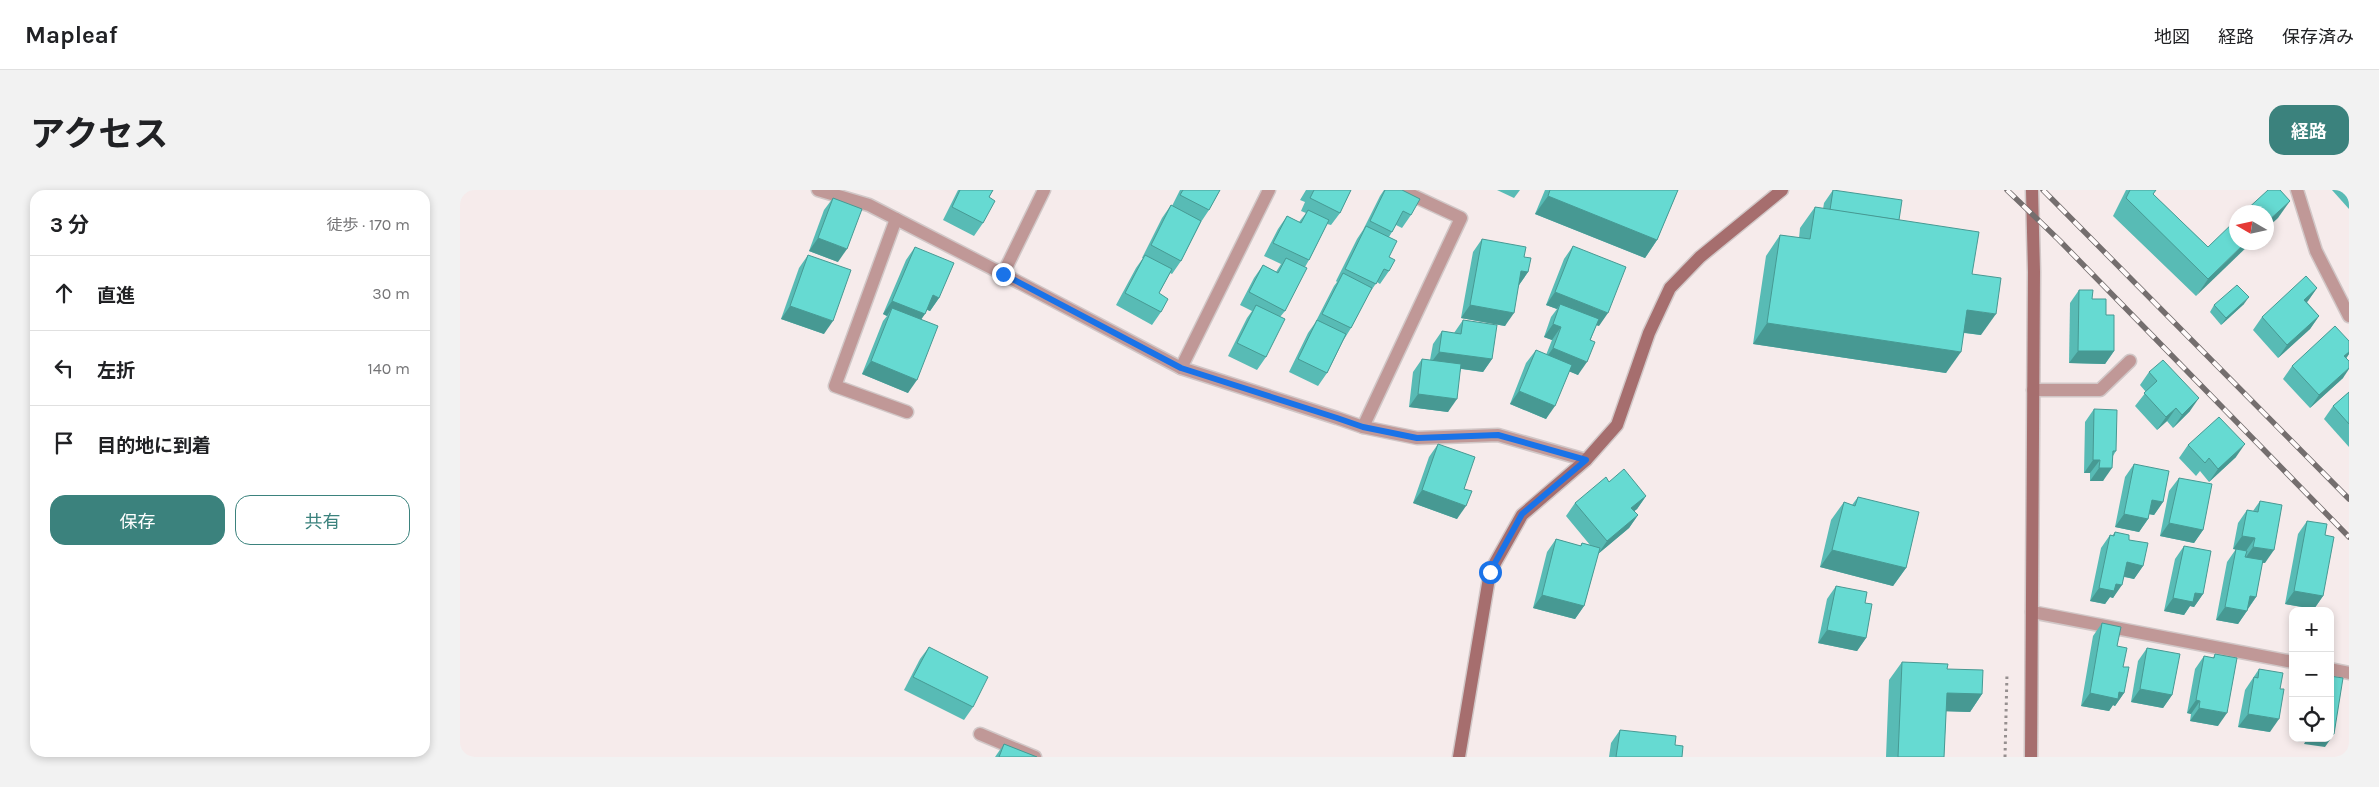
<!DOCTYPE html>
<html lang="ja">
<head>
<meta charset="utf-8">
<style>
  body { margin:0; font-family:Karla,"Noto Sans JP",sans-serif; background:#f2f2f2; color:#202124 }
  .controls { position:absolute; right:15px; bottom:15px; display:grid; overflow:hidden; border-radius:10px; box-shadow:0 2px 8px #0003 }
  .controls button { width:45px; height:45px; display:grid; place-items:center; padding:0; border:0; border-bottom:1px solid #e0e0e0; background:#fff; color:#202124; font:25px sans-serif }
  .compass { position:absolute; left:1769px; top:15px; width:45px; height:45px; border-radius:50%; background:#fff; box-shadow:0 2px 8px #0003; rotate:279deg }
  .stop { position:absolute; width:15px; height:15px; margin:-11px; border:4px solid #1a73e8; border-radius:50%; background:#fff }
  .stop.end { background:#1a73e8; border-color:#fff; box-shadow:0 1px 5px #0008 }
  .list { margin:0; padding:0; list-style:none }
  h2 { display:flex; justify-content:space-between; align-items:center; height:65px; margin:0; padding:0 20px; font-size:21px }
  h2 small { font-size:16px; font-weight:400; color:#757577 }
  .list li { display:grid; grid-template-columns:32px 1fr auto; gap:15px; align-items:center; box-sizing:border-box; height:75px; padding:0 20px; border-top:1px solid #e0e0e0 }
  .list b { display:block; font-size:19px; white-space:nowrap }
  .list em { font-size:16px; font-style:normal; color:#757577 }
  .actions { display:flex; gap:10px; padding:15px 20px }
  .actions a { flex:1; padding:11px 0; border:1px solid #3b827d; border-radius:15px; text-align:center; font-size:18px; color:#3b827d }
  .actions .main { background:#3b827d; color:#fff }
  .icon { flex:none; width:28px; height:28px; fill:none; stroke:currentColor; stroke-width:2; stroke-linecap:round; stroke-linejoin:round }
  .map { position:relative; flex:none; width:1889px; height:567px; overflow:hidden; border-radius:15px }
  header { display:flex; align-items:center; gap:30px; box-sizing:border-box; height:70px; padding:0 25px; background:#fff; border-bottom:1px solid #e0e0e0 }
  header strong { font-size:24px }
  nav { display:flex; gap:28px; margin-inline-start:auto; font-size:18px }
  .intro { display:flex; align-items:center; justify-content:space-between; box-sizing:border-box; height:120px; padding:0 30px }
  h1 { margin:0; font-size:35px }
  .button { padding:12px 22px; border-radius:15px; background:#3b827d; color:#fff; font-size:18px; font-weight:700 }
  main { display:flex; gap:30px; padding:0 30px }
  aside { flex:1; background:#fff; border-radius:15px; box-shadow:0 2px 8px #0003 }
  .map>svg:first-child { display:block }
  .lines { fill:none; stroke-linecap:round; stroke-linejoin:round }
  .street-casing { stroke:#d1c7c7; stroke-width:15 }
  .secondary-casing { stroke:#d1c7c7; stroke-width:15 }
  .path { stroke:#968f8f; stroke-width:3; stroke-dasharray:2.5 4; stroke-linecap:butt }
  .street { stroke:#c09897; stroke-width:12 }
  .secondary { stroke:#a66e6e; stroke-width:12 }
  .rail-casing { stroke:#746e6e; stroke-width:5.5 }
  .rail { stroke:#fffafa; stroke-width:4; stroke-dasharray:11; stroke-linecap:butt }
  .wall { fill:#58bbb5 }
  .shaded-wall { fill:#479993 }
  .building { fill:#66dad2; stroke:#479993 }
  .route { stroke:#1a73e8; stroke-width:6 }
</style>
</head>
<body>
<header>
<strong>Mapleaf</strong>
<nav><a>地図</a><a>経路</a><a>保存済み</a></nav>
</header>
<div class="intro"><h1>アクセス</h1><a class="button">経路</a></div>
<main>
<aside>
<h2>3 分<small>徒歩 · 170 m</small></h2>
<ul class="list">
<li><svg class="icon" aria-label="ahead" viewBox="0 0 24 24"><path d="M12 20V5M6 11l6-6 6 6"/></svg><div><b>直進</b></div><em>30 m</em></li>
<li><svg class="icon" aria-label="left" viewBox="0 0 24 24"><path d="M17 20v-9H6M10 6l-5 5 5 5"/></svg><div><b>左折</b></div><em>140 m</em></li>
<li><svg class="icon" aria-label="arrive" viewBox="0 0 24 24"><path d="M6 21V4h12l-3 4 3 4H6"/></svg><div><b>目的地に到着</b></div></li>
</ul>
<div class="actions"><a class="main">保存</a><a>共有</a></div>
</aside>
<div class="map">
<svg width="1889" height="567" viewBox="0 0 1889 567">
  <rect width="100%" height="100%" fill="#f6ebeb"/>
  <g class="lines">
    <defs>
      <g id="street">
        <path d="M358 0 409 15 543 84"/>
        <path d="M584 0 543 84 721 178 877 228 903 237 957 248 1038 245 1126 270"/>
        <path d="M1837 0 1856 61 1889 126"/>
        <path d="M436 29 375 196 447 222"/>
        <path d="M721 178 809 0"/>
        <path d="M1573 200H1640L1670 171"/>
        <path d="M903 237 1001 28 941 0"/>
        <path d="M1572 422 1833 472"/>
        <path d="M1870 479 1889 483"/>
        <path d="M520 544 575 567"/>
      </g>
      <g id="secondary">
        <path d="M999 567 1030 382 1062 325 1126 270 1157 235 1189 143 1210 98 1240 67 1322 0"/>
        <path d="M1571 567 1574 82 1572 0"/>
      </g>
    </defs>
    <use href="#street" class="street-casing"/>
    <use href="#secondary" class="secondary-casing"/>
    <path class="path" d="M1545 567 1547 483"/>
    <use href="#street" class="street"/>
    <use href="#secondary" class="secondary"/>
    <defs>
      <g id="rail">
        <path d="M1547 0 1599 50 1889 347"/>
        <path d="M1583 0 1889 309"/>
      </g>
    </defs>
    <use href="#rail" class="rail-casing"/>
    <use href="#rail" class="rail"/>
  </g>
  <g class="wall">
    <path d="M498 0H533L529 7 523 33 514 46 483 30Z"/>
    <path d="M720 0H760L749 20 741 32 721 71 712 84 710 83 699 103 701 122 692 135 656 115 676 78 683 68H682L702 28 711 15 712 16Z"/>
    <path d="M846 0H891L880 23 871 35 867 34 849 70 845 77 825 121 820 127 806 167 797 180 768 166 787 128 792 121 780 115 794 88 803 75 816 82 821 74 804 66 818 39 827 26 839 32 846 23 841 21 845 12 840 10Z"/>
    <path d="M924 0H942L951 25 942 38 936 35 929 47V81L920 94 917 92 908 105 891 138 883 151 867 183 858 196 829 182 848 143 855 133 874 96 877 92 876 91 897 49 903 40 920 6Z"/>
    <path d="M1037 0H1060L1054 8Z"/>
    <path d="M1085 0H1218L1197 50 1185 68 1075 24Z"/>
    <path d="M1373 0 1439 30 1512 84 1521 145 1504 143 1486 183 1293 154 1306 66 1320 45 1339 48 1340 38 1355 17 1363 19 1364 13Z"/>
    <path d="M1666 0H1696L1693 4 1748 57 1776 52 1736 106 1653 26Z"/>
    <path d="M1872 0H1889V19Z"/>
    <path d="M373 8 378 72 349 61 364 20Z"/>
    <path d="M1022 49 1064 67 1068 82 1059 95 1045 136 1001 128 1013 62Z"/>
    <path d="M1113 56 1139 136 1136 135 1118 185 1109 181 1086 229 1050 214 1066 173 1076 160 1086 165 1092 150 1084 147 1091 127 1097 119 1086 115 1104 69Z"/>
    <path d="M455 57 479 108 470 121 467 120 461 129 448 203 402 184 423 131 427 126 423 124 446 70Z"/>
    <path d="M348 65 364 144 321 129 339 78Z"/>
    <path d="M1857 98 1847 112 1859 126 1850 139 1818 168 1793 140 1802 127Z"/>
    <path d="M1619 100 1632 109 1646 125 1654 161 1645 174 1609 173 1610 113Z"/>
    <path d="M1784 114 1761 135 1750 122 1754 115Z"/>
    <path d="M1003 130 1032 169 1023 182 1001 179 988 222 949 217 953 182 962 169 970 170 973 154 982 141 994 143Z"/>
    <path d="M1889 151V164L1886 168 1883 188 1850 218 1823 189 1832 176Z"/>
    <path d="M1689 182 1730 221 1713 238 1707 231 1697 240 1675 216 1686 202 1680 195Z"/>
    <path d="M1889 202V257L1864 229 1873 216Z"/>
    <path d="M1634 219 1656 261 1653 266 1643 291H1630V283H1624L1625 232Z"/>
    <path d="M978 254 1004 299 997 329 953 313 969 267Z"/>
    <path d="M1728 255 1776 267 1749 292 1740 281 1736 286 1719 268Z"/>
    <path d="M1674 274 1703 312 1694 325 1689 324 1688 329 1679 342 1655 337 1665 287Z"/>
    <path d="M1719 288 1743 340 1734 353 1700 346 1709 301Z"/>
    <path d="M1149 292 1186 306 1177 319 1174 321 1178 325 1169 338 1138 364 1124 416 1115 429 1073 418 1087 362 1096 349 1120 356 1122 353 1130 355 1106 326 1115 313Z"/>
    <path d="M1398 307 1446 378 1433 396 1360 377 1371 330 1384 312 1392 315Z"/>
    <path d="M1800 311 1805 373H1802L1796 407 1778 434 1756 430 1767 372 1776 359 1786 361 1773 359 1778 333 1787 320 1793 321Z"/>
    <path d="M1847 331 1865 345 1863 406 1854 419 1825 414 1838 344Z"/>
    <path d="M1655 342 1669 350 1683 376 1674 389 1664 387 1653 408 1650 407 1645 414 1630 411 1641 358 1650 345 1652 346Z"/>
    <path d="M1724 356 1743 404 1734 417 1730 416 1724 425 1704 421 1715 369Z"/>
    <path d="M1376 396 1405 413 1406 448 1397 461 1358 453 1367 409Z"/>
    <path d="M1642 433 1657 456 1663 477 1664 503 1655 516 1653 515 1649 521 1621 516 1633 446Z"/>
    <path d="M469 457 513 517 504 530 444 500 460 469Z"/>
    <path d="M1687 458 1712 505 1703 518 1671 512 1678 471Z"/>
    <path d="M1755 464 1758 536 1730 531 1731 524 1727 523 1735 479 1744 466 1753 468Z"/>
    <path d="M1442 472 1487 479 1522 504 1510 522 1486 521 1484 567H1426L1429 490Z"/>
    <path d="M1799 479 1810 542 1778 537 1785 500Z"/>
    <path d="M1160 540 1215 555 1222 567H1149L1151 553Z"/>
    <path d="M544 554 577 567H535Z"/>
  </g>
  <g class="shaded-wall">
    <path d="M1088 6 1197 50 1185 68 1075 24Z"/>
    <path d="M1830 11 1818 28 1806 39V33Z"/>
    <path d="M358 48 387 59 378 72 349 61Z"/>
    <path d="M1786 52H1792L1736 106 1748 89Z"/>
    <path d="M1061 81 1068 82 1059 95 1052 94Z"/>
    <path d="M1857 98 1848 111 1835 123 1844 110Z"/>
    <path d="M1095 102 1148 123 1139 136 1098 120 1100 114 1097 119 1086 115Z"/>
    <path d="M473 105 479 108 470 121 464 118Z"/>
    <path d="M1789 107 1784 114 1761 135 1766 128Z"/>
    <path d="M432 111 465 124 456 137 432 118 427 126 423 124Z"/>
    <path d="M1010 115 1054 123 1045 136 1001 128Z"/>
    <path d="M330 116 373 131 364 144 321 129Z"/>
    <path d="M1507 120 1536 124 1521 145 1492 141Z"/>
    <path d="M1859 126 1850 139 1818 168 1827 155Z"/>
    <path d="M1307 133 1501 162 1486 183 1293 154Z"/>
    <path d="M1093 134 1101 137 1092 150 1084 147Z"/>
    <path d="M1093 158 1127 172 1118 185 1084 171Z"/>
    <path d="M1618 161H1654L1645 174 1609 173Z"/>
    <path d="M979 162 1032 169 1023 182 970 174Z"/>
    <path d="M1889 162V164L1885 170 1884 166Z"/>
    <path d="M411 171 457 190 448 203 402 184Z"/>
    <path d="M1889 178V179L1883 188 1850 218 1859 205Z"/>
    <path d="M1059 201 1095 216 1086 229 1050 214Z"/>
    <path d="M958 204 997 209 988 222 949 217Z"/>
    <path d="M1739 208 1730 221 1713 238 1722 225Z"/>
    <path d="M1716 218 1707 231 1697 240 1706 227Z"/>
    <path d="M1785 254 1776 267 1749 292 1758 279Z"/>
    <path d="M1633 270H1640L1630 283H1624Z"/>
    <path d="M1639 278H1652L1643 291H1630Z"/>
    <path d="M962 300 1006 316 997 329 953 313Z"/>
    <path d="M1186 306 1177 319 1162 331 1171 318Z"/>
    <path d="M1692 310 1703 312 1694 325 1683 323Z"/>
    <path d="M1664 324 1688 329 1679 342 1655 337Z"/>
    <path d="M1178 325 1169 338 1138 364 1147 351Z"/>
    <path d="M1709 333 1743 340 1734 353 1700 346Z"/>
    <path d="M1782 346 1795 348 1786 361 1773 359Z"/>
    <path d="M1793 357 1814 360 1805 373 1784 370Z"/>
    <path d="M1372 360 1446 378 1433 396 1360 377Z"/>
    <path d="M1667 372 1683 376 1674 389 1658 385Z"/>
    <path d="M1656 394 1662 395 1653 408 1650 407 1645 414 1630 411 1639 398Z"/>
    <path d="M1834 401 1863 406 1854 419 1825 414Z"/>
    <path d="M1735 403 1743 404 1734 417 1730 416 1724 425 1704 421 1713 408Z"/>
    <path d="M1082 405 1124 416 1115 429 1073 418Z"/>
    <path d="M1790 406 1796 407 1787 420Z"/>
    <path d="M1765 417 1787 421 1778 434 1756 430Z"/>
    <path d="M1367 440 1406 448 1397 461 1358 453Z"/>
    <path d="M1680 499 1712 505 1703 518 1671 512Z"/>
    <path d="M1659 502 1664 503 1655 516 1653 515 1649 521 1621 516 1630 503Z"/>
    <path d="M1487 503 1522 504 1510 522 1475 521Z"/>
    <path d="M1736 510 1740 511 1731 524 1727 523Z"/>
    <path d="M1739 518 1767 523 1758 536 1730 531Z"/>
    <path d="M1788 524 1819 529 1810 542 1778 537Z"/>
    <path d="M1870 543 1874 544 1865 557 1844 554 1847 548H1870Z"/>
  </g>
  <g class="building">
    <path d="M500 0H533L529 7 535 11 523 33 492 17Z"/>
    <path d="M723 0H760L749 20 720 5Z"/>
    <path d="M854 0H891L880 23 850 8Z"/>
    <path d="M925 0H942L960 9 951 25 943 21 932 42 910 31Z"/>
    <path d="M1090 0H1218L1197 50 1088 6Z"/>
    <path d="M1373 0 1442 10 1439 30 1370 20Z"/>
    <path d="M1670 0H1696L1693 4 1748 57 1776 30V52H1786L1748 89 1666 8Z"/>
    <path d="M1808 0H1820L1830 11 1806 33V22H1784Z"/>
    <path d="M373 8 402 19 387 59 358 48Z"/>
    <path d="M711 15 741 31 721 71 691 55Z"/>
    <path d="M1355 17 1519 42 1512 84 1541 88 1536 124 1507 120 1501 162 1307 133 1320 45 1350 49Z"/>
    <path d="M848 20 869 30 849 70 813 53 827 26 841 33Z"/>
    <path d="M906 36 937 51 929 67 935 70 929 81 924 79 916 94 885 79Z"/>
    <path d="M1022 49 1066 57 1064 67 1071 68 1068 82 1061 81 1054 123 1010 115Z"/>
    <path d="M1113 56 1166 77 1148 123 1095 102Z"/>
    <path d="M455 57 494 73 479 108 473 105 465 124 432 111Z"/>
    <path d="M348 65 391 80 373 131 330 116Z"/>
    <path d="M685 65 712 79 699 103 708 109 701 122 665 103Z"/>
    <path d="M826 68 847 78 825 121 789 102 803 75 818 83Z"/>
    <path d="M883 83 912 98 891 138 862 124Z"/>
    <path d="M1846 86 1857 98 1844 110 1859 126 1827 155 1802 127Z"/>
    <path d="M1777 95 1789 107 1766 128 1754 115Z"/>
    <path d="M1619 100H1633L1632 109H1646V125H1654V161H1618Z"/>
    <path d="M1100 114 1139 129 1130 150 1135 152 1127 172 1093 158 1101 137 1093 134Z"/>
    <path d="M796 115 825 129 806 167 777 153Z"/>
    <path d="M432 118 478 136 457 190 411 171Z"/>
    <path d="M857 130 886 144 867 183 838 169Z"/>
    <path d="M1003 130 1037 135 1032 169 979 162 982 141 1001 144Z"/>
    <path d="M1875 136 1889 151V162L1884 166 1889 171V178L1859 205 1832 176Z"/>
    <path d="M1076 160 1112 175 1095 216 1059 201Z"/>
    <path d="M962 169 1001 174 997 209 958 204Z"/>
    <path d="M1703 170 1739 208 1722 225 1716 218 1706 227 1684 203 1697 191 1689 182Z"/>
    <path d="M1889 202V234L1873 216Z"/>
    <path d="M1634 219 1657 220 1656 261H1653L1652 278H1639L1640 270H1633Z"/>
    <path d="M1759 227 1785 254 1758 279 1749 268 1745 273 1728 255Z"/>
    <path d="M978 254 1015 267 1004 299 1012 301 1006 316 962 300Z"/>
    <path d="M1674 274 1709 281 1703 312 1692 310 1688 329 1664 324Z"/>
    <path d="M1164 279 1186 306 1171 318 1178 325 1147 351 1115 313 1146 287 1149 292Z"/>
    <path d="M1719 288 1752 294 1743 340 1709 333Z"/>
    <path d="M1398 307 1459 322 1446 378 1372 360 1384 312 1395 316Z"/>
    <path d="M1800 311 1822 315 1814 360 1793 357 1795 348 1782 346 1787 320 1798 322Z"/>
    <path d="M1847 331 1867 334 1865 345 1874 347 1863 406 1834 401Z"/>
    <path d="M1655 342 1669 345V350L1688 353 1683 376 1667 372 1662 395 1656 394 1654 401 1639 398 1650 345 1654 346Z"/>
    <path d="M1096 349 1121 356 1122 353 1140 358 1124 416 1082 405Z"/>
    <path d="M1724 356 1751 361 1743 404 1735 403 1733 412 1713 408Z"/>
    <path d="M1776 359 1787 361 1785 367 1803 370 1796 407 1790 406 1787 421 1765 417Z"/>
    <path d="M1376 396 1407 402 1405 413 1412 414 1406 448 1367 440Z"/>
    <path d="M1642 433 1661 437 1657 456 1667 458 1663 477H1669L1664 503 1659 502 1658 509 1630 503Z"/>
    <path d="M469 457 528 487 513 517 453 487Z"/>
    <path d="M1687 458 1720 464 1712 505 1680 499Z"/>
    <path d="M1755 464 1777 468 1767 523 1739 518 1740 511 1736 510 1744 466 1754 468Z"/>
    <path d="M1442 472 1488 474 1487 479 1523 480 1522 504 1487 503 1484 567H1438Z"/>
    <path d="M1799 479 1823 483 1820 499H1824L1819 529 1788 524 1794 487 1798 488Z"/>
    <path d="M1870 486 1883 488 1874 544 1870 543Z"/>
    <path d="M1160 540 1216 546 1215 555 1223 556 1222 567H1156Z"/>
    <path d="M544 554 577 567H539Z"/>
  </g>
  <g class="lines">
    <path class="route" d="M543 84 721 178 877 228 903 237 957 248 1038 245 1126 270 1062 324 1030 382"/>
  </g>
</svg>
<div class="controls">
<button>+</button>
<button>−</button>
<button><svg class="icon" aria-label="locate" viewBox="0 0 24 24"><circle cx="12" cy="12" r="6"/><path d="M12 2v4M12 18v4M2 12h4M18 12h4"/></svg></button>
</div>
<svg class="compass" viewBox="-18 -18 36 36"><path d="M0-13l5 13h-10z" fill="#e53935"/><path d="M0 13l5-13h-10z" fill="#757577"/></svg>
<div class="stop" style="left:1030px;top:382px"></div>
<div class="stop end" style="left:543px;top:84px"></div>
</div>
</main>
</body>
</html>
